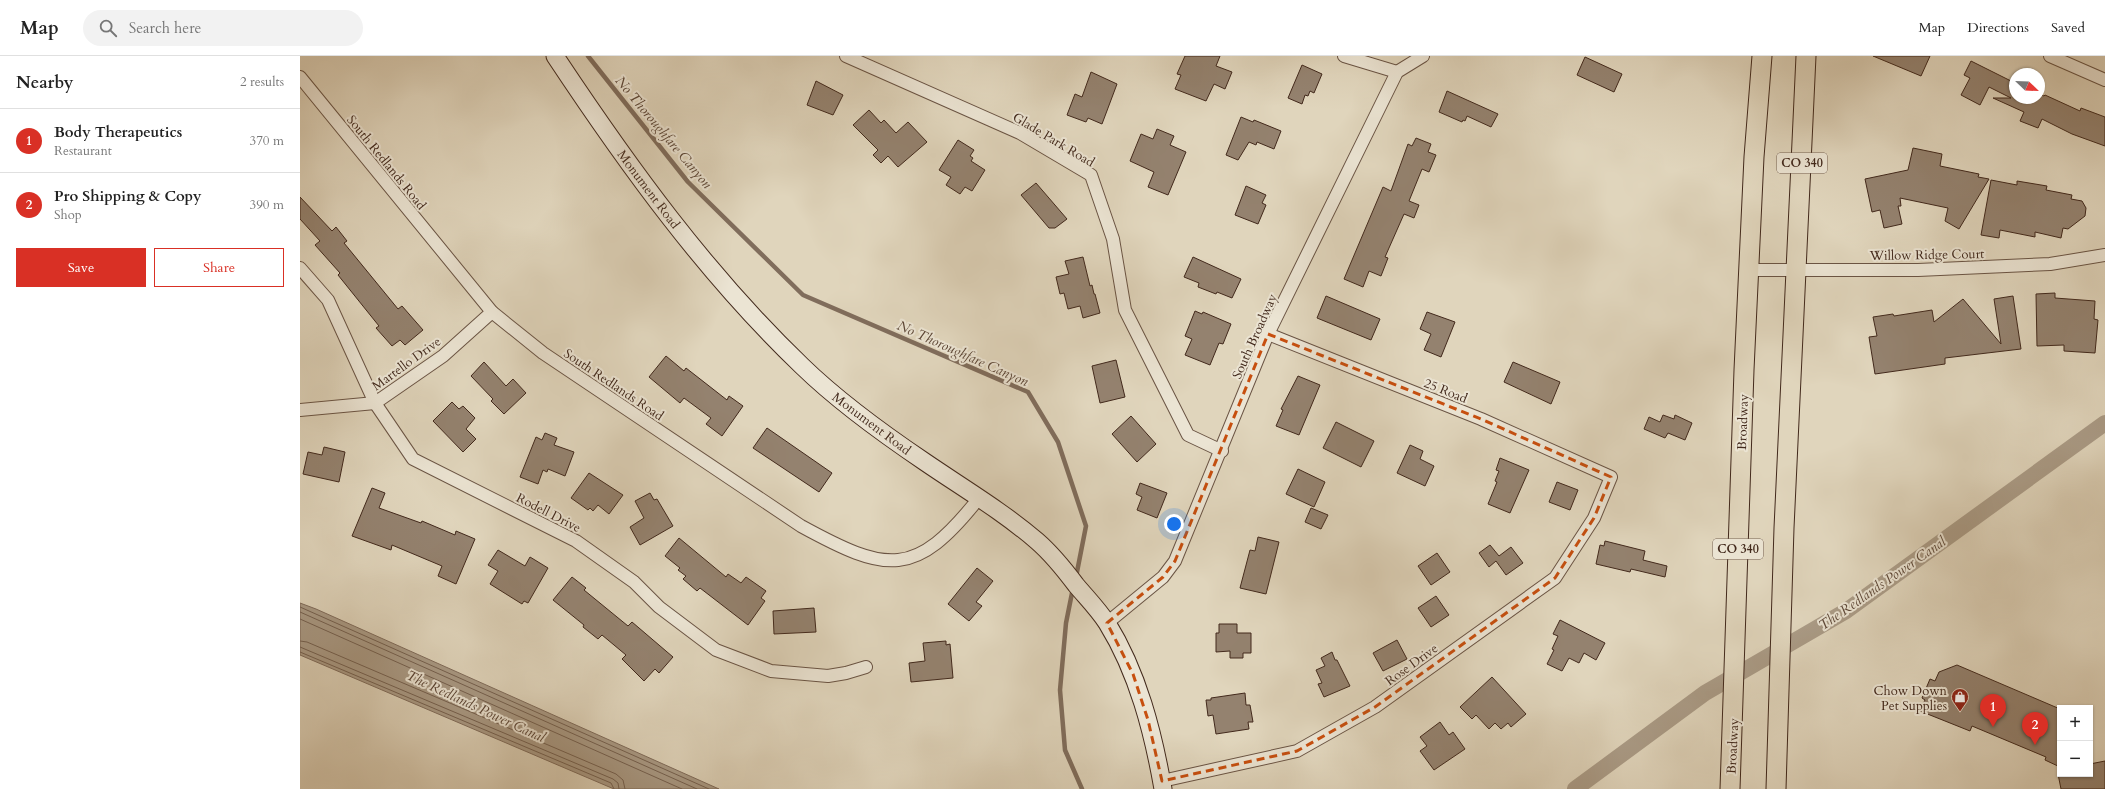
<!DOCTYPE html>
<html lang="en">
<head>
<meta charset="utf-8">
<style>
  body { margin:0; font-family:Cardo,serif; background:#f2f2f2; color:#222 }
  .controls { position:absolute; right:12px; bottom:12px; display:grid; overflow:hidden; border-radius:0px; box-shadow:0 1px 3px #0004 }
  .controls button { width:36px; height:36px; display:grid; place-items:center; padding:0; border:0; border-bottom:1px solid #e0e0e0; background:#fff; color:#222; font:20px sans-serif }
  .compass { position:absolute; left:1709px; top:12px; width:36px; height:36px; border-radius:50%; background:#fff; box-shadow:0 1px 3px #0004; rotate:113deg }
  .you { position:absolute; left:874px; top:468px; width:14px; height:14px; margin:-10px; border:3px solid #fff; border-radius:50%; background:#1a73e8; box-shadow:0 0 0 6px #1a73e833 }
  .badge { display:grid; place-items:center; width:26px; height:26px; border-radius:50%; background:#d93025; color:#fff; font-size:13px; font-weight:700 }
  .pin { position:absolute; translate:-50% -33px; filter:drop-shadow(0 1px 2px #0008) }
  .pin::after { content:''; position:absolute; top:21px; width:14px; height:12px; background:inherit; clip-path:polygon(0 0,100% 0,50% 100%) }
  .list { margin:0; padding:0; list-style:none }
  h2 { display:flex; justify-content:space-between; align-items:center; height:52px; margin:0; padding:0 16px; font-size:17px }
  h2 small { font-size:13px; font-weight:400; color:#767676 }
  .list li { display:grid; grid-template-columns:26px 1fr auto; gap:12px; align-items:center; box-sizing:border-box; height:64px; padding:0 16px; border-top:1px solid #e0e0e0 }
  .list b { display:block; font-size:15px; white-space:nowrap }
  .list p { margin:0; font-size:13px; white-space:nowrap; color:#767676 }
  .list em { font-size:13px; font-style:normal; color:#767676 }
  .actions { display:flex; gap:8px; padding:12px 16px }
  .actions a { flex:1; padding:9px 0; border:1px solid #d93025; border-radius:0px; text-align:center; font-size:14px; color:#d93025 }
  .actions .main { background:#d93025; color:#fff }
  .icon { flex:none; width:22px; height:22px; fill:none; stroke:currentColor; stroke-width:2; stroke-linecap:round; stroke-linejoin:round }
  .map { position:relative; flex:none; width:1805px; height:733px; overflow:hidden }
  header { display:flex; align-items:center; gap:24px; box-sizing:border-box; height:56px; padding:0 20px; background:#fff; border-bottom:1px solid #e0e0e0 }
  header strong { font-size:19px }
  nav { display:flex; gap:22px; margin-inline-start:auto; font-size:14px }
  .search { width:280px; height:36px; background:#f2f2f2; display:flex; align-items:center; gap:10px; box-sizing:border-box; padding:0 14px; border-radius:22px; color:#767676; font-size:15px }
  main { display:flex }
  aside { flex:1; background:#fff }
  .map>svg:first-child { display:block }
  .water { fill:#aa9b86; stroke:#806d5c }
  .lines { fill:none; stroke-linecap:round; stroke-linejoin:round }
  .shore { stroke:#766251; stroke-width:1 }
  .stream { stroke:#806d5c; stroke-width:4.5 }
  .canal { stroke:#aa9b86; stroke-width:16 }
  .building { fill:#94826f; stroke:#42291c }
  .street-casing { stroke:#6a5444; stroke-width:14 }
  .secondary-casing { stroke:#42291c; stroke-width:19 }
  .primary-casing { stroke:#42291c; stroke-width:21 }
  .street { stroke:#ebe4d3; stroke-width:12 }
  .secondary { stroke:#ebe4d3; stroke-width:17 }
  .primary { stroke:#e0d5bc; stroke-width:19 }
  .marked { fill:none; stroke:#c74f0f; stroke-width:3; stroke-dasharray:8 5; stroke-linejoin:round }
  .labels { text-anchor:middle; stroke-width:4; stroke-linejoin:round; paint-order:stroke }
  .shield { fill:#ebe4d3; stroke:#756153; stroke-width:1 }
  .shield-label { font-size:12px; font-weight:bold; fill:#42291c }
  .street-label { font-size:13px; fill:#42291c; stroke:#ebe4d3 }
  .poi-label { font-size:13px; fill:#42291c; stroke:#ebe4d3; text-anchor:end }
  .water-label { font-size:14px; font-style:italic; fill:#5c4636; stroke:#ebe4d3 }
</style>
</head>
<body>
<header>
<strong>Map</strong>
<div class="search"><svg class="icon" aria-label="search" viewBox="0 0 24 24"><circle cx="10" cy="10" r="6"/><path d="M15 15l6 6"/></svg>Search here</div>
<nav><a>Map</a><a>Directions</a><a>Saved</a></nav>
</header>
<main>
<aside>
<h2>Nearby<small>2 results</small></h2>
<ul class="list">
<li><span class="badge">1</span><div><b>Body Therapeutics</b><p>Restaurant</p></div><em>370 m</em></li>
<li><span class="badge">2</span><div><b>Pro Shipping &amp; Copy</b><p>Shop</p></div><em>390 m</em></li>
</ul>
<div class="actions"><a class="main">Save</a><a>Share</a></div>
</aside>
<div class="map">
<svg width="1805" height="733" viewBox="0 0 1805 733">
  <rect width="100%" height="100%" fill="#e0d5bc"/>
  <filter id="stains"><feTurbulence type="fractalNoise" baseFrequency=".005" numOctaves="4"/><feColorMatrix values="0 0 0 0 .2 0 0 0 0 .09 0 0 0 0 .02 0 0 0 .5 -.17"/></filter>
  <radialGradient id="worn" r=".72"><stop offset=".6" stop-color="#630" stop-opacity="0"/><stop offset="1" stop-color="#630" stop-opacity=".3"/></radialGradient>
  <path class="water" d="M0 547 16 553 419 733H314L0 599Z"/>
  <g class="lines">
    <g class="shore">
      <path d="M0 551 409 733"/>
      <path d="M0 556 397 733"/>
      <path d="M0 563 382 733"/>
      <path d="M0 585 7 586 316 718 323 724 325 733"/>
      <path d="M0 591 313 723 318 727 319 733"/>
      <path d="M0 596 311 727 314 733"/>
    </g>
    <g class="stream">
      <path d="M288 0 388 126 503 239 728 336 758 386 786 470 776 521"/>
      <path d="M773 532 766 567 760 634 765 694 782 733"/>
    </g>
    <path class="canal" d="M1275 733 1405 637 1546 555 1805 367"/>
  </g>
  <g class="building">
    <path d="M885 0H920L916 10 932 16 925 33 914 28 906 45 875 33 881 19 877 18Z"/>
    <path d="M1573 0H1630L1621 20Z"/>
    <path d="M1285 1 1322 18 1314 36 1277 19Z"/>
    <path d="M1671 5 1715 27V42H1739V38L1744 40 1745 39 1780 55 1781 52 1805 61V90L1772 78 1742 63 1738 72 1720 65 1724 56 1693 42H1711L1689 31 1680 49 1661 39 1670 22 1664 19Z"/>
    <path d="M1002 9 1022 18 1014 37 1010 35 1008 40 1005 39 1002 48 988 42Z"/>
    <path d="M791 16 817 28 802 68 788 62 786 66 767 59 775 38 782 41Z"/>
    <path d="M516 25 543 39 533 59 507 49Z"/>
    <path d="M1147 35 1198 58 1191 71 1167 60 1165 65 1163 64 1162 66 1139 56Z"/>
    <path d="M569 54 581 67 584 64 596 77 608 66 627 86 598 111 588 100 581 107 573 99 578 94 553 69Z"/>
    <path d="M941 61 953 66 954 64 981 75 974 93 957 86 956 89 949 86 938 104 926 99Z"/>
    <path d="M857 73 874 80 870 89 886 96 868 139 848 131 854 116 830 105 841 78 853 83Z"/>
    <path d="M1116 82 1131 88 1128 96 1136 99 1129 116 1122 113 1109 145 1119 149 1114 162 1104 158 1085 201 1088 202 1081 220 1069 215 1063 231 1044 223 1083 131 1091 135 1108 88 1112 90Z"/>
    <path d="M658 84 674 94 670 100 673 102 671 105 685 114 672 135 665 131 660 138 646 129 651 121 639 114Z"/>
    <path d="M1613 92 1642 98 1640 110 1679 118 1678 121 1689 123 1659 173 1645 165 1648 152 1600 142 1601 150H1598L1602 168 1584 172 1580 154 1572 156 1565 123 1608 114Z"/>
    <path d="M1691 124 1717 129V125L1747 130 1746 134 1772 139 1771 143 1782 145 1786 152 1785 160 1768 173 1763 172 1761 182 1735 176V181L1700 174 1699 182 1681 179Z"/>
    <path d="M736 127 767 163 755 172H749L721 139Z"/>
    <path d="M946 130 966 139 962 147 966 149 958 168 935 159Z"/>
    <path d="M0 141 32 175 36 171 47 185 44 187 98 253 102 250 123 274 105 289 100 284 92 290 76 272 79 270 38 219 40 217 15 189 20 185 0 163Z"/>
    <path d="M783 201 790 230 792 229 794 238H795L800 257 783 262 780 250 768 253 764 237 760 238 756 221 769 218 765 205Z"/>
    <path d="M893 201 941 223 932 242 917 236 916 238 898 231 899 227 884 221Z"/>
    <path d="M1755 237V242L1795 245 1794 263 1798 264 1795 297 1764 295V289L1737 290 1736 238Z"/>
    <path d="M1026 240 1080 263 1071 284 1017 262Z"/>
    <path d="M1713 240 1721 293 1645 302V308L1575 318 1569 281 1577 280 1573 261 1593 258 1594 260 1632 254 1634 266 1663 243 1701 288 1694 243Z"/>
    <path d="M895 255 902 258 903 256 931 268 923 288 919 287 910 309 885 299 892 283 885 280Z"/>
    <path d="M1127 256 1155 266 1141 301 1124 294 1131 278 1120 273Z"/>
    <path d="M366 300 384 315 386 312 427 344 429 340 443 350 422 380 406 368 411 362 384 342 380 347 349 321Z"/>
    <path d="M816 304 825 341 800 347 792 310Z"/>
    <path d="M184 306 206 330 213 323 226 337 204 358 191 345 193 343 171 320Z"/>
    <path d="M1213 306 1260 326 1251 348 1204 326Z"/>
    <path d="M998 320 1020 329 999 379 976 370 983 354 981 353Z"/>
    <path d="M152 346 159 353 163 350 175 362 166 373 176 383 163 396 133 365Z"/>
    <path d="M1363 359 1374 363 1375 359 1392 367 1385 384 1368 377 1365 382 1344 373 1349 361 1360 366Z"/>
    <path d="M831 360 856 388 837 406 812 378Z"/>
    <path d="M1036 366 1074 385 1061 411 1023 392Z"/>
    <path d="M467 372 532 417 519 436 453 392Z"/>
    <path d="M245 377 257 382 254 389 274 396 265 420 248 413 247 416 243 414 238 428 220 421 236 381 242 384Z"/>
    <path d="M1110 389 1123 395 1120 403 1134 410 1125 430 1097 417Z"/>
    <path d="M24 391 45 396 39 426 3 418 8 396 22 399Z"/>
    <path d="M1200 402 1229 414 1210 457 1188 448 1197 426 1195 425 1199 415 1196 414Z"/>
    <path d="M998 413 1025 426 1014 451 986 438Z"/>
    <path d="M289 417 323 439 309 458 298 449 293 455 290 452 288 454 271 442Z"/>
    <path d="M1257 426 1278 434 1270 454 1249 446Z"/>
    <path d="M840 427 867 437 857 462 837 454 842 441 836 438Z"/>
    <path d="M72 432 85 437 79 452 121 467 122 465 155 479 156 475 175 483 156 528 138 520 142 510 92 489 91 494 52 480Z"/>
    <path d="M350 437 354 444 357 443 373 470 340 489 330 471 344 462 335 445Z"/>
    <path d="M1011 452 1028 459 1021 473 1005 466Z"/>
    <path d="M958 481 979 486 966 538 940 532 950 494 955 495Z"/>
    <path d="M379 482 426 521 428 518 441 527 446 521 466 535 461 542 465 545 448 569 400 532 397 535 383 523 386 520 378 514 380 512 365 500Z"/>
    <path d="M1305 485 1345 495 1343 504 1367 510 1365 521 1331 513 1330 516 1296 508 1300 489 1304 490Z"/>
    <path d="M1190 489 1199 500 1211 491 1223 507 1206 519 1196 505 1189 511 1179 497Z"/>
    <path d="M198 494 225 510 230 501 248 512 228 547 224 545 222 548 190 528 198 515 188 509Z"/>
    <path d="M1137 497 1150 516 1131 529 1118 510Z"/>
    <path d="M677 512 693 525 676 546 682 550 669 565 648 548Z"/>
    <path d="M272 521 286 532 284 534 328 570 332 566 373 601 359 617 355 613 344 625 322 603 326 599 302 579 298 583 283 571 284 569 253 544Z"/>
    <path d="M1136 540 1149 559 1131 571 1118 552Z"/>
    <path d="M514 552 516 576 474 578 473 555Z"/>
    <path d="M1260 564 1305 587 1296 604 1284 597 1279 607 1269 602 1262 615 1247 608 1254 594 1252 593 1258 580 1253 578Z"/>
    <path d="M919 568H937V577H951V597H943V602H930V595L916 596V577H919Z"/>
    <path d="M1097 584 1107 603 1083 615 1073 597Z"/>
    <path d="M646 585V589L650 588 653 622 611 626 609 607 625 605 623 587Z"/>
    <path d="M1032 596 1035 604H1037L1050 630 1024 641 1018 628 1022 627 1016 614 1025 610 1021 602Z"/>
    <path d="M1657 609 1760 653V711L1745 704 1746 701 1672 670 1670 675 1620 655 1625 644 1622 642 1630 623 1635 625 1639 616Z"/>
    <path d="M1192 621 1226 658 1211 671 1208 667 1201 673 1195 667 1189 673 1176 659 1172 663 1160 651Z"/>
    <path d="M945 637 946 649H950L953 666H948L949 673 916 678 913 659 908 660 906 644H911V642Z"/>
    <path d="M1140 666 1149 679 1153 676 1165 693 1134 714 1120 695 1127 690 1120 681Z"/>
    <path d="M1805 705V733H1761L1758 718H1790V708Z"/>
  </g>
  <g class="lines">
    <defs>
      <g id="street">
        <path d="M546 0 720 77 791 119 813 183 825 254 888 379 922 395"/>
        <path d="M1044 0 1097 16"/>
        <path d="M1750 0 1805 24"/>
        <path d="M0 21 192 256 243 297 501 470C587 517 615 523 679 442"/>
        <path d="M0 212 28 244 75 347 113 403 276 485 334 526 359 551 416 594 471 615 528 620 546 617 566 611"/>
        <path d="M1449 214H1618L1750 208 1805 199"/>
        <path d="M0 354 75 347 143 300 192 256"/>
        <path d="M807 567 863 521 875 505 968 278 1097 16 1123 0"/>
        <path d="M862 725 997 695 1075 651 1255 522 1294 462 1311 421 1181 363 968 278"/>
      </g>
      <path id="secondary" d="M255 0C328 110 406 218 502 310 539 346 582 377 625 406 663 432 702 455 737 485 752 498 764 513 776 529 786 541 798 553 807 567 838 617 853 676 863 733"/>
      <g id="primary">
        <path d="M1430 733 1444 314 1454 101 1462 0"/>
        <path d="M1476 733 1484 472 1506 0"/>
      </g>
    </defs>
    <use href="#street" class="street-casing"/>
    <use href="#secondary" class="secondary-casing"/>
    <use href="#primary" class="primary-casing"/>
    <use href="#street" class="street"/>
    <use href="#secondary" class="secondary"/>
    <use href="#primary" class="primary"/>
  </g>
  <path class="marked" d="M968 278 1181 363 1311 421 1294 462 1255 522 1075 651 997 695 862 725 848 664 833 618 807 567 863 521 875 505Z"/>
  <defs>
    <symbol id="shop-pin" viewBox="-11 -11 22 30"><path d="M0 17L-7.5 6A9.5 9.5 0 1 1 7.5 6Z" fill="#8f2418" stroke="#ebe4d3"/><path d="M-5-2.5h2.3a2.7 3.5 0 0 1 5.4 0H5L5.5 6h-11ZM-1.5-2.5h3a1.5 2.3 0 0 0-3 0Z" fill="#fff"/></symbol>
  </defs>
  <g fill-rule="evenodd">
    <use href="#shop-pin" x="1650" y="631" width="20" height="27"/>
  </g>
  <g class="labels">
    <g class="shield">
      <rect x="1477" y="97" width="50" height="20" rx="3"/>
      <rect x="1413" y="483" width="50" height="20" rx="3"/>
    </g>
    <g class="shield-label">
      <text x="1502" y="111">CO 340</text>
      <text x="1438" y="497">CO 340</text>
    </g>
    <g class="street-label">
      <text transform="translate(754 83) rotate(31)" y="5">Glade Park Road</text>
      <text transform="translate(87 106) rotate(51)" y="5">South Redlands Road</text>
      <text transform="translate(349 133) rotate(53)" y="5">Monument Road</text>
      <text transform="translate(1627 198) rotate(-1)" y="5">Willow Ridge Court</text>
      <text transform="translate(954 280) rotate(-66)" y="5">South Broadway</text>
      <text transform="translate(106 307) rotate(-36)" y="5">Martello Drive</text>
      <text transform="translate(314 328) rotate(34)" y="5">South Redlands Road</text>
      <text transform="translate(1146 334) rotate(22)" y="5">25 Road</text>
      <text transform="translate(1442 366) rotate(-88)" y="5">Broadway</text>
      <text transform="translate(572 367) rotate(37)" y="5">Monument Road</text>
      <text transform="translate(249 456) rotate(27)" y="5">Rodell Drive</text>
      <text transform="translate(1111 608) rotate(-36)" y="5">Rose Drive</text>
      <text transform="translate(1432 690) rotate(-87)" y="5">Broadway</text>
    </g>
    <g class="poi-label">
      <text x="1647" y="639">Chow Down<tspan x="1647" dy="15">Pet Supplies</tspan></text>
    </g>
    <g class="water-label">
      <text transform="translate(364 76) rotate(50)" y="5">No Thoroughfare Canyon</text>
      <text transform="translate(663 297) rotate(24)" y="5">No Thoroughfare Canyon</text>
      <text transform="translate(1582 527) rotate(-35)" y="5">The Redlands Power Canal</text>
      <text transform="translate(176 650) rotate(25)" y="5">The Redlands Power Canal</text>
    </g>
  </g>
  <rect width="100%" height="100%" filter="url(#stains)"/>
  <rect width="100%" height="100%" fill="url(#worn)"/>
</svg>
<div class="controls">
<button>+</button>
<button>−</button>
</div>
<svg class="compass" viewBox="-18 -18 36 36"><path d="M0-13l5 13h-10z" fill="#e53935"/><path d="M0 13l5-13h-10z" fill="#767676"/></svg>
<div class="you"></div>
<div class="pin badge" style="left:1693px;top:671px">1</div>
<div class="pin badge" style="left:1735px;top:689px">2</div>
</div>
</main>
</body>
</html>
